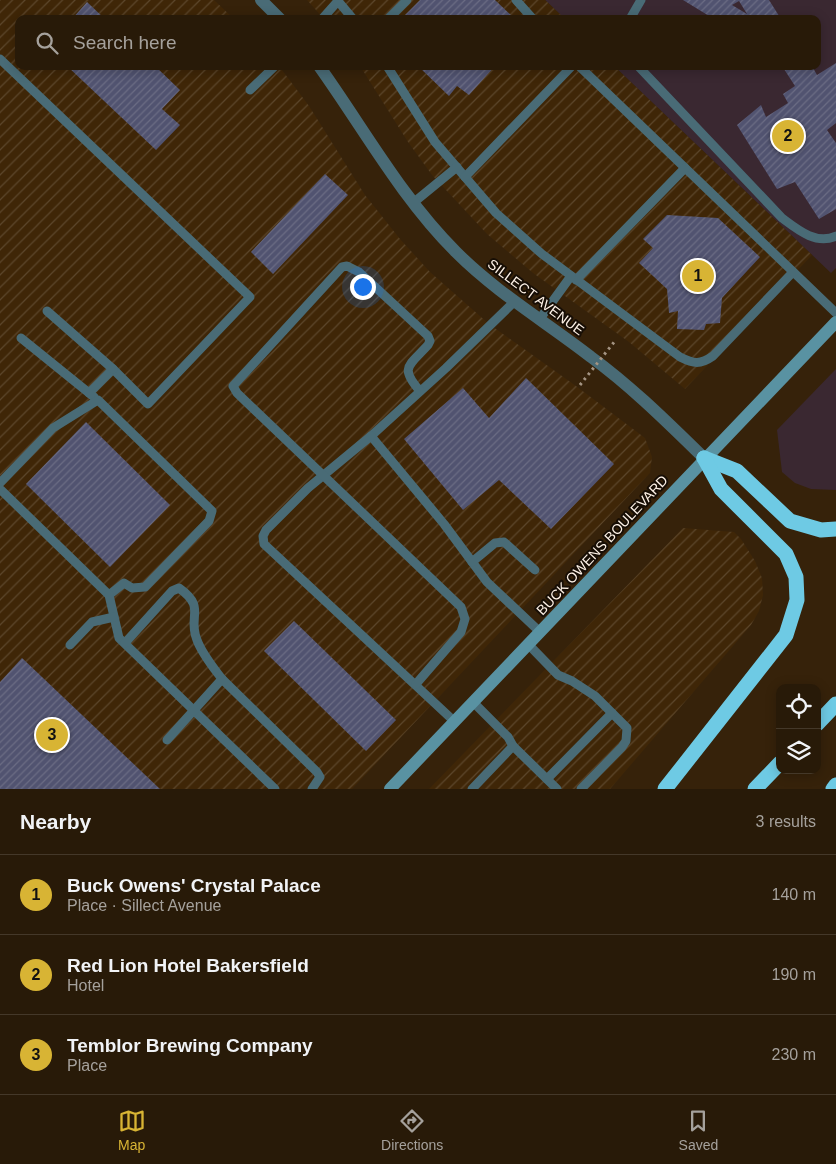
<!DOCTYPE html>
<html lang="en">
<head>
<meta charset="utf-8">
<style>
  body { margin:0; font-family:Arial,sans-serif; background:#302312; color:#f1f3f6 }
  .controls { position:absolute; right:15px; bottom:15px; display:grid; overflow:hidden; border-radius:10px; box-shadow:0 2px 12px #0003 }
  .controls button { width:45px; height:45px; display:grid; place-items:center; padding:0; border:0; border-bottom:1px solid #443829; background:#281a08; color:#f1f3f6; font:25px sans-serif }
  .you { position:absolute; left:362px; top:286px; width:18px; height:18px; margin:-12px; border:4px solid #fff; border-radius:50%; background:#1a73e8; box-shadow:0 0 0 8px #1a73e833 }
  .badge { display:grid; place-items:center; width:32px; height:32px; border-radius:50%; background:#d8b434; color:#111; font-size:16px; font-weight:700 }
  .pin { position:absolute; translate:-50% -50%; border:2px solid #fff; box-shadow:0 1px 5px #0006 }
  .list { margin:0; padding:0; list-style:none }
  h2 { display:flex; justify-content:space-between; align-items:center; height:65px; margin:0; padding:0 20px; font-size:21px }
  h2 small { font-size:16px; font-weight:400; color:#a5a19c }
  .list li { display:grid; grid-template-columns:32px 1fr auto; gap:15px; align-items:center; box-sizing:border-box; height:80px; padding:0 20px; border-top:1px solid #443829 }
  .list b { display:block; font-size:19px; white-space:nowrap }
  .list p { margin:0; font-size:16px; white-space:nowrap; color:#a5a19c }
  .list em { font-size:16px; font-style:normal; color:#a5a19c }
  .icon { flex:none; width:28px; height:28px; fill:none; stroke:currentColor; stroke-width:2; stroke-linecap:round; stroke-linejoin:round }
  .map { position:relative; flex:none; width:836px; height:789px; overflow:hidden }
  .search { position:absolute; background:#281a08; box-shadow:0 2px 12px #0003; left:15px; right:15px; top:15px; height:55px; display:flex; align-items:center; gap:12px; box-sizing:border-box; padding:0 18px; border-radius:10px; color:#a5a19c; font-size:19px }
  .sheet { height:305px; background:#281a08 }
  nav { display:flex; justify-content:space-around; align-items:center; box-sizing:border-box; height:70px; border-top:1px solid #443829; background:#281a08; font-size:14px; color:#a5a19c }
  nav a { display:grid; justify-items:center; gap:2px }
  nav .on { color:#d8b434 }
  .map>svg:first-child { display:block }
  .commercial { fill:#3a2831 }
  .industrial { fill:url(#industrial-furrows) }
  .building { fill:url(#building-hatch); fill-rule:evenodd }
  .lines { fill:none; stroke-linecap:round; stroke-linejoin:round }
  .lane { stroke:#496b76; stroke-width:9 }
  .street { stroke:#496b76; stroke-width:12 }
  .secondary { stroke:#5992a2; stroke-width:12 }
  .highway { stroke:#6ecae4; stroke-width:15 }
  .path-bridge { stroke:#a49483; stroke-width:3; stroke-dasharray:2.5 4; stroke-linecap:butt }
  .labels { text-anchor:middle; stroke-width:4; stroke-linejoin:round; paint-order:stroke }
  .street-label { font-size:14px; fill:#fef2e7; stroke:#170e05 }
</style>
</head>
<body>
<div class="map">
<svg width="836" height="789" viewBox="0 0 836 789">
  <defs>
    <pattern id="industrial-furrows" width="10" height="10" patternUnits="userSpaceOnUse" patternTransform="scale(1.25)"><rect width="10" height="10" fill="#3f2607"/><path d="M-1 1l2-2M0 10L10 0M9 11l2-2" fill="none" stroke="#5c462b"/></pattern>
    <pattern id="building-hatch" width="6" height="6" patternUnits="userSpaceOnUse" patternTransform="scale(1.25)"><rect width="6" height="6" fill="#515370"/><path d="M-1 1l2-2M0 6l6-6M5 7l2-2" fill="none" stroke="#6b6c84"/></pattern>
  </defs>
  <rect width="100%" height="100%" fill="#36220a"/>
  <g class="commercial">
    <path d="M545 0H836V268L831 273 614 66H817V19H565Z"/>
    <path d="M836 369V490L811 489 795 483 782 472 777 430Z"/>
  </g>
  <g class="industrial">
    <path d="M0 0H214L234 19H19V66H279L309 106 365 195 400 239 430 272 489 324 576 386 645 438 652 457 650 473 352 789H0Z"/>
    <path d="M307 0H545L565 19H324Z"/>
    <path d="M360 66H614L812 255 685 389 629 342 533 273 487 234 432 175 408 142Z"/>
    <path d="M683 528 734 532 741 539 755 561 762 578 763 595 759 611 751 625 610 789H429Z"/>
  </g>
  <g class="building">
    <path d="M420 0H495L515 19H401Z"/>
    <path d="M683 0H769L781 19H714ZM739 1 747 14 732 5Z"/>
    <path d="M87 2 105 19H72Z"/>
    <path d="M836 63V123L827 130 836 143V209L819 219 795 182 777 189 737 125 761 105 766 117 788 103 783 94 795 86 782 66H812L817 75Z"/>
    <path d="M67 66H155L180 90 162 109 180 125 156 150Z"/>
    <path d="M418 66H495L469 95 457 86 449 96Z"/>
    <path d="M325 174 348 195 273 274 251 252Z"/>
    <path d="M667 215 718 218 760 257 722 298 720 323 706 324 704 330 677 329 678 311 669 313 667 289 639 263 653 248 643 239Z"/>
    <path d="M526 378 614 464 551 529 499 480 463 510 404 439 463 388 489 418Z"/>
    <path d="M86 422 170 505 110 567 26 484Z"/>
    <path d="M294 621 396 720 366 751 264 651Z"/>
    <path d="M22 658 160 789H0V682Z"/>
  </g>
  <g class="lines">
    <g class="lane">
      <path d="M516 0 533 19"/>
      <path d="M322 19 338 1 353 19"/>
      <path d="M388 19 407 0"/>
      <path d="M630 19 641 0"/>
      <path d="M0 59 250 297 148 404 113 369 89 393"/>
      <path d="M387 66 435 142 496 213 542 254 680 357C694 364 700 365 713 356L793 272"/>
      <path d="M579 66 836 313"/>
      <path d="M638 66 782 218C798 230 816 245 836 236"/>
      <path d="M250 90 275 66"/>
      <path d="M465 177 572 66"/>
      <path d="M413 203 457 167"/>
      <path d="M576 280 685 168"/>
      <path d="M514 302 446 368 371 436 444 524 487 582 540 632"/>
      <path d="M47 311 113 369"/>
      <path d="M539 320 571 276"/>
      <path d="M21 338 94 397"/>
      <path d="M371 436 308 488 266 530 263 536 264 544 455 722"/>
      <path d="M0 483 53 428 98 400 212 511 209 521 145 587 132 588 124 583 109 595"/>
      <path d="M0 491 1 490 109 595 119 638 275 789"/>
      <path d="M472 562 495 543 504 542 535 570"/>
      <path d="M125 643 172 591 179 588C207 608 187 616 197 640 202 654 213 667 222 679"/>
      <path d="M528 644 558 675 572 681 595 696 627 728 626 741 622 747 581 789"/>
      <path d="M70 645 92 622 114 617"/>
      <path d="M416 684 461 632 465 619 461 607 237 393 233 386 342 267 347 266 359 272 428 336 430 341 428 345C409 366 399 367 420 391"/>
      <path d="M474 703 508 737 513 746 557 789"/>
      <path d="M167 740 222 679 317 772 320 777 312 789"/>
      <path d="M547 779 612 713"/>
      <path d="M472 789 513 746"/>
    </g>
    <g class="street">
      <path d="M261 0 280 19"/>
      <path d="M319 66C364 129 401 197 456 252 497 293 546 322 591 357 632 387 668 423 704 458"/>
    </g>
    <path class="secondary" d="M390 789 836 322"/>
    <g class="highway">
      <path d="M704 458 737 471 790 521 821 530 836 529"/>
      <path d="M817 724 836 704"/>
      <path d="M665 789 786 635 797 600 796 577 786 554 721 489 704 458"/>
      <path d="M755 789 780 763"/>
      <path d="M833 789 836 785"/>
    </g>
    <path class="path-bridge" d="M580 385 615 341"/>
  </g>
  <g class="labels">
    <g class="street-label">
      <text transform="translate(536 297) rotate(37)" y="5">SILLECT AVENUE</text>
      <text transform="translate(602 545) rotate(-47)" y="5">BUCK OWENS BOULEVARD</text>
    </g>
  </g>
</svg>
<div class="controls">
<button><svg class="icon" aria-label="locate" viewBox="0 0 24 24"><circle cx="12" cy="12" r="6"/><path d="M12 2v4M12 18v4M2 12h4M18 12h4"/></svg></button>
<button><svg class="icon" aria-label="layers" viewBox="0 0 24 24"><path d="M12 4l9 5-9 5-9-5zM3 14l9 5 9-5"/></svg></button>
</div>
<div class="you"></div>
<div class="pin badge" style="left:698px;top:276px">1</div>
<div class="pin badge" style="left:788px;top:136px">2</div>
<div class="pin badge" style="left:52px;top:735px">3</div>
<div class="search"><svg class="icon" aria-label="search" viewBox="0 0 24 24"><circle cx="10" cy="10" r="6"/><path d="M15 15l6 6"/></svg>Search here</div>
</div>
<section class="sheet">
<h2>Nearby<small>3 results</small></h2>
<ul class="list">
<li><span class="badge">1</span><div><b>Buck Owens' Crystal Palace</b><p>Place · Sillect Avenue</p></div><em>140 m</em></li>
<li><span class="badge">2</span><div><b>Red Lion Hotel Bakersfield</b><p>Hotel</p></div><em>190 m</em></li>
<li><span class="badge">3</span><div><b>Temblor Brewing Company</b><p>Place</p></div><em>230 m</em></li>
</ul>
</section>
<nav>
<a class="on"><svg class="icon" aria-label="map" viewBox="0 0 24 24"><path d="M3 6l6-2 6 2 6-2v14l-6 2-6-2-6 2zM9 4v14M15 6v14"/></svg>Map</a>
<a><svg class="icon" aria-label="directions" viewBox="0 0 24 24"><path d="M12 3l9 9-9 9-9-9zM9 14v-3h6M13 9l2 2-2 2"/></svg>Directions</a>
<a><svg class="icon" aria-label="saved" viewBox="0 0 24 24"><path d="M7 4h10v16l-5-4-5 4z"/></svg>Saved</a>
</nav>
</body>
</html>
